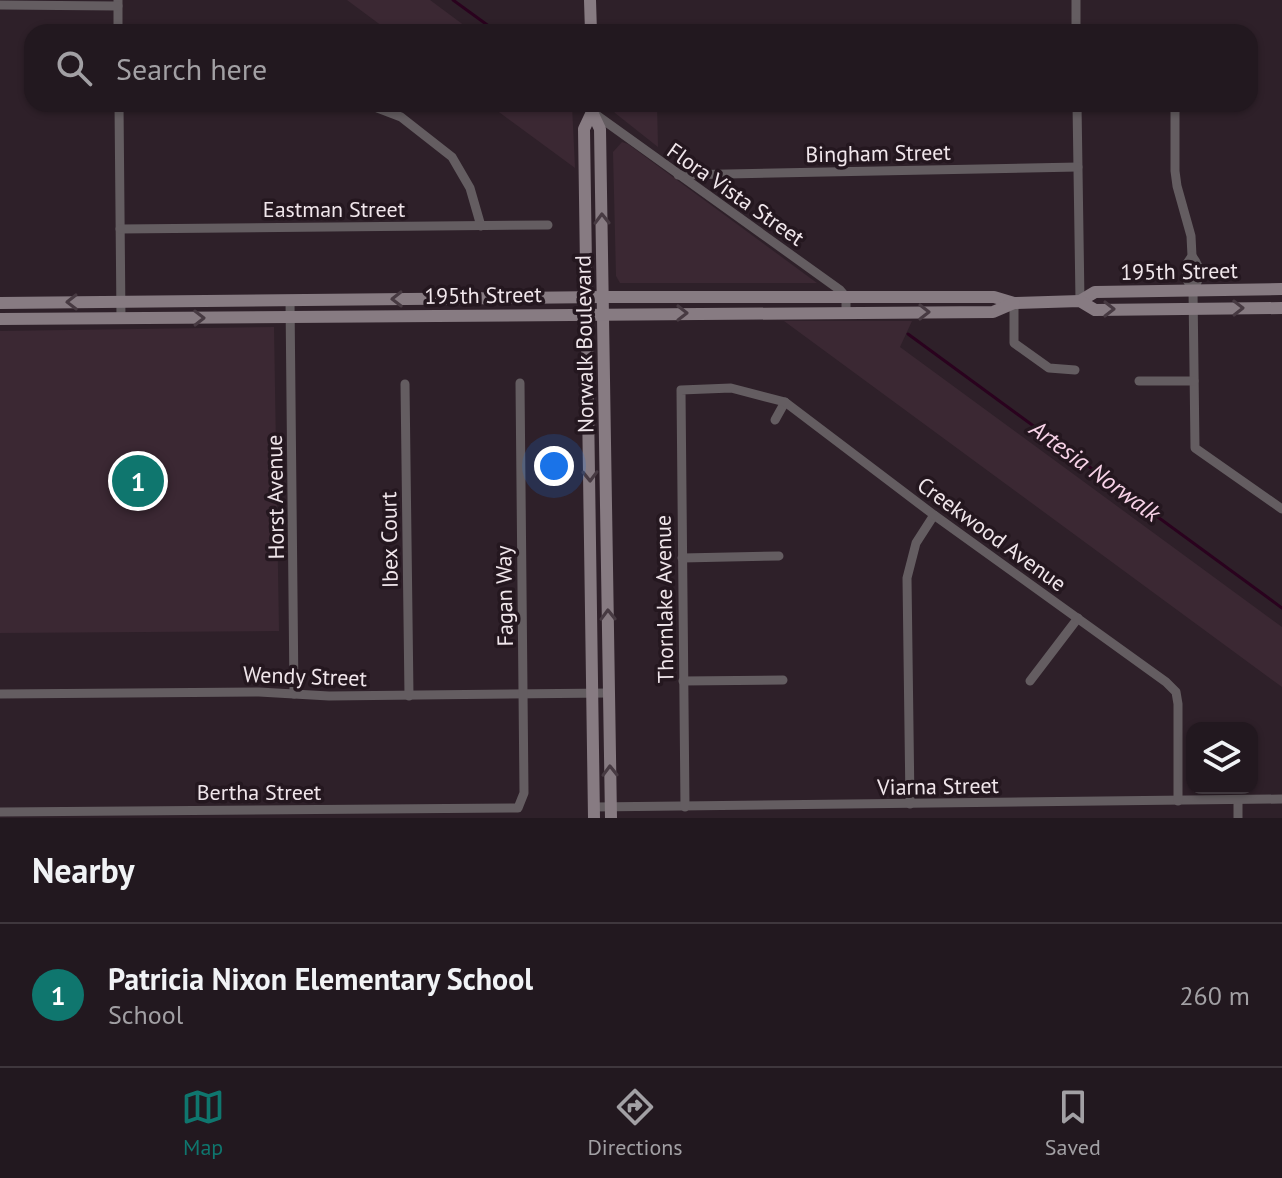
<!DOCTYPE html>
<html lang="en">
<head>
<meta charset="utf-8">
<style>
  body { margin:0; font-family:"PT Sans",sans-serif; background:#2e252c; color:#f1f3f6 }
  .controls { position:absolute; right:24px; bottom:24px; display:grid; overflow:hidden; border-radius:16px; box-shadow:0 2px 6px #0004 }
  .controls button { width:72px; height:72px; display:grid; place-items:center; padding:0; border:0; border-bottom:2px solid #3f373d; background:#22181f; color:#f1f3f6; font:40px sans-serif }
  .you { position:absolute; left:554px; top:466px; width:28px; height:28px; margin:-20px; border:6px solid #fff; border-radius:50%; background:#1a73e8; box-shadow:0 0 0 12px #1a73e833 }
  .badge { display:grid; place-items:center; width:52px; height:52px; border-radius:50%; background:#0f766e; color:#fff; font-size:26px; font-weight:700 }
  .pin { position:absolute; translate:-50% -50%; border:4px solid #fff; box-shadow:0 2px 8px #0006 }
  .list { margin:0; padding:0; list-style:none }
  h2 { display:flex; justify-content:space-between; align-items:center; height:104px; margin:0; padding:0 32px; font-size:34px }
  h2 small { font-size:26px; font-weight:400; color:#a2a0a4 }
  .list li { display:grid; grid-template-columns:52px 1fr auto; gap:24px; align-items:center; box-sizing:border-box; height:144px; padding:0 32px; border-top:2px solid #3f373d }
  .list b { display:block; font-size:30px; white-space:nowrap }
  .list p { margin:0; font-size:26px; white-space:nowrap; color:#a2a0a4 }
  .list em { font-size:26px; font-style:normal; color:#a2a0a4 }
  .icon { flex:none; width:44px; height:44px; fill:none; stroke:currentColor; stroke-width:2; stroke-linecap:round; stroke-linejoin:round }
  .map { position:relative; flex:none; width:1282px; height:818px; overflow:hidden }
  .search { position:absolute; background:#22181f; box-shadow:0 2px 6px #0004; left:24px; right:24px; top:24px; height:88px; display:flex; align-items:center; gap:20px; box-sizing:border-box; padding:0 28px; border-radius:24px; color:#a2a0a4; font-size:30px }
  .sheet { height:248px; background:#22181f }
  nav { display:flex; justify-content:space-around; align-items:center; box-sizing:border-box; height:112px; border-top:2px solid #3f373d; background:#22181f; font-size:22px; color:#a2a0a4 }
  nav a { display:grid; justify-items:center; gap:4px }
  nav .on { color:#0f766e }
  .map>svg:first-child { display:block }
  .built { fill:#3b2833 }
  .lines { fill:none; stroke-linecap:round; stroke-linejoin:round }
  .stream { stroke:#2a021e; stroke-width:3 }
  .street { stroke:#645d61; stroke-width:9 }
  .secondary { stroke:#877b82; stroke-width:12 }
  .oneway { stroke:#473a42 }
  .labels { text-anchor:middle; stroke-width:7; stroke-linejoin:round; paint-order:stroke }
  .street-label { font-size:22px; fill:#f0e6eb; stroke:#24171f }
  .water-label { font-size:24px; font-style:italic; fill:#f8d3e8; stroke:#24171f }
</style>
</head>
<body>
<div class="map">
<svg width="1282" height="818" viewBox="0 0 1282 818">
  <rect width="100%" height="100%" fill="#2e2029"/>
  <g class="built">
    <path d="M347 0H430L473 32H390Z"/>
    <path d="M488 104 572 105 575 168Z"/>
    <path d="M610 104H657L658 147 615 113Z"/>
    <path d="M622 142 628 144 817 283H620L616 276 613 152Z"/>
    <path d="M784 321H912L900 347 1282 627V687Z"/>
    <path d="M274 327 279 631 0 633V331Z"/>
  </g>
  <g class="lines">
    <g class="stream">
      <path d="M453 0 497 32"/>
      <path d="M908 334 1282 608"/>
    </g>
    <g class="street">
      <path d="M118 0V32"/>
      <path d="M1076 0V32"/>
      <path d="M0 5 118 6"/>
      <path d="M119 104 121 319"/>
      <path d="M367 104 401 117 452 157 470 188 481 226"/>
      <path d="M1077 104 1080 301"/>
      <path d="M1175 104V171L1177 186 1191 236 1192 256 1186 265 1187 280 1193 290"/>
      <path d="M119 106 330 104"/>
      <path d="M595 114 840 290 846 297V313"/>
      <path d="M678 175 1078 167"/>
      <path d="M120 229 548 225"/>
      <path d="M1192 256C1202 269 1201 277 1193 290L1195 448 1282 509"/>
      <path d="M290 300 294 694"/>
      <path d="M1014 303V343L1049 368 1075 370"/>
      <path d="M1139 381H1194"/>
      <path d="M405 384 409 696"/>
      <path d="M775 420 785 402"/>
      <path d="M682 558 779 556"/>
      <path d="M683 681 783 680"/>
      <path d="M1030 681 1078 618"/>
      <path d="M0 694 259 692 329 696 609 693"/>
      <path d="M1238 800V818"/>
      <path d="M910 804 907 578 916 543 934 515"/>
      <path d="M594 807 1282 799"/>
      <path d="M685 807 681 390 731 388 785 402 934 515 1166 682 1176 692 1178 704V801"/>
      <path d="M0 812 518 808 524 793 520 383"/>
    </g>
    <g class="secondary">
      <path d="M590 0 591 32"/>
      <path d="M592 104V112L584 129 594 818"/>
      <path d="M592 112 600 129 611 818"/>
      <path d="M1080 301 1095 292 1282 289"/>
      <path d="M0 303 604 297H994L1014 303 1080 301 1095 310 1282 308"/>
      <path d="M0 319 993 312 1014 303"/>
    </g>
  </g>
  <defs><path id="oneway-chevron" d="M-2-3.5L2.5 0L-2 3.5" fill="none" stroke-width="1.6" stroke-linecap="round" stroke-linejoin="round" transform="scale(2)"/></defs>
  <g class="oneway">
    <use href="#oneway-chevron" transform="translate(602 219) rotate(-91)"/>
    <use href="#oneway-chevron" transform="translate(397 299) rotate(179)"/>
    <use href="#oneway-chevron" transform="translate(72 302) rotate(179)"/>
    <use href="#oneway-chevron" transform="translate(1238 308) rotate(-1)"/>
    <use href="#oneway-chevron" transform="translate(1109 309)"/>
    <use href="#oneway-chevron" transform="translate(924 312)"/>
    <use href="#oneway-chevron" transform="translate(682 313)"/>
    <use href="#oneway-chevron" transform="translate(199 318) rotate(-1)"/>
    <use href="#oneway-chevron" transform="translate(590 476) rotate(89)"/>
    <use href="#oneway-chevron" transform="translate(608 615) rotate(-91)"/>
    <use href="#oneway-chevron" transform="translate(610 771) rotate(-91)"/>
  </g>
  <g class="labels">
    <g class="street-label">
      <text transform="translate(878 153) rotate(-1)" y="8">Bingham Street</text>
      <text transform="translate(736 194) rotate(35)" y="8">Flora Vista Street</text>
      <text x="334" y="217">Eastman Street</text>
      <text transform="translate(1179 271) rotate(-1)" y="8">195th Street</text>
      <text transform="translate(483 295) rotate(-1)" y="8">195th Street</text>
      <text transform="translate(584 344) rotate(-91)" y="8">Norwalk Boulevard</text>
      <text transform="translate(275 497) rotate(-91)" y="8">Horst Avenue</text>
      <text transform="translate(992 534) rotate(36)" y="8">Creekwood Avenue</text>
      <text transform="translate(389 540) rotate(-91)" y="8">Ibex Court</text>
      <text transform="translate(504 596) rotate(-91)" y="8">Fagan Way</text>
      <text transform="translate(664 599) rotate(-91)" y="8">Thornlake Avenue</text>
      <text transform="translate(305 676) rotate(2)" y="8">Wendy Street</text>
      <text transform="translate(938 786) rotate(-1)" y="8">Viarna Street</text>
      <text x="259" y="800">Bertha Street</text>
    </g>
    <g class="water-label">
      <text transform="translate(1095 471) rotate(36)" y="8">Artesia Norwalk</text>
    </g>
  </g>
</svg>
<div class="controls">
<button><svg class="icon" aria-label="layers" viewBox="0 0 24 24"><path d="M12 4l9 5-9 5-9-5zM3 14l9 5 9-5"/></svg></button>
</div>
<div class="you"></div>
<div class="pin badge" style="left:138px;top:481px">1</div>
<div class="search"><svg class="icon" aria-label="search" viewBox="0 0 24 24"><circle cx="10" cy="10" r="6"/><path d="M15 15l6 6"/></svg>Search here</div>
</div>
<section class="sheet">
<h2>Nearby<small></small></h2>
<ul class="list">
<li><span class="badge">1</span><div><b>Patricia Nixon Elementary School</b><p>School</p></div><em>260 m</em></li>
</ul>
</section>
<nav>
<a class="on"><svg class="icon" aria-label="map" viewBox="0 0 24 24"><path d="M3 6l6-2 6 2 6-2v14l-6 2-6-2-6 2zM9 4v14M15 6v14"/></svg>Map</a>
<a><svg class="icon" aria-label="directions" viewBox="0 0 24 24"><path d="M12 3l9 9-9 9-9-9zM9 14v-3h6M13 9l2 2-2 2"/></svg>Directions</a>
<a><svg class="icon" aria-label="saved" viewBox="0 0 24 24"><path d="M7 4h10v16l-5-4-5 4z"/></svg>Saved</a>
</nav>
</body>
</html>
